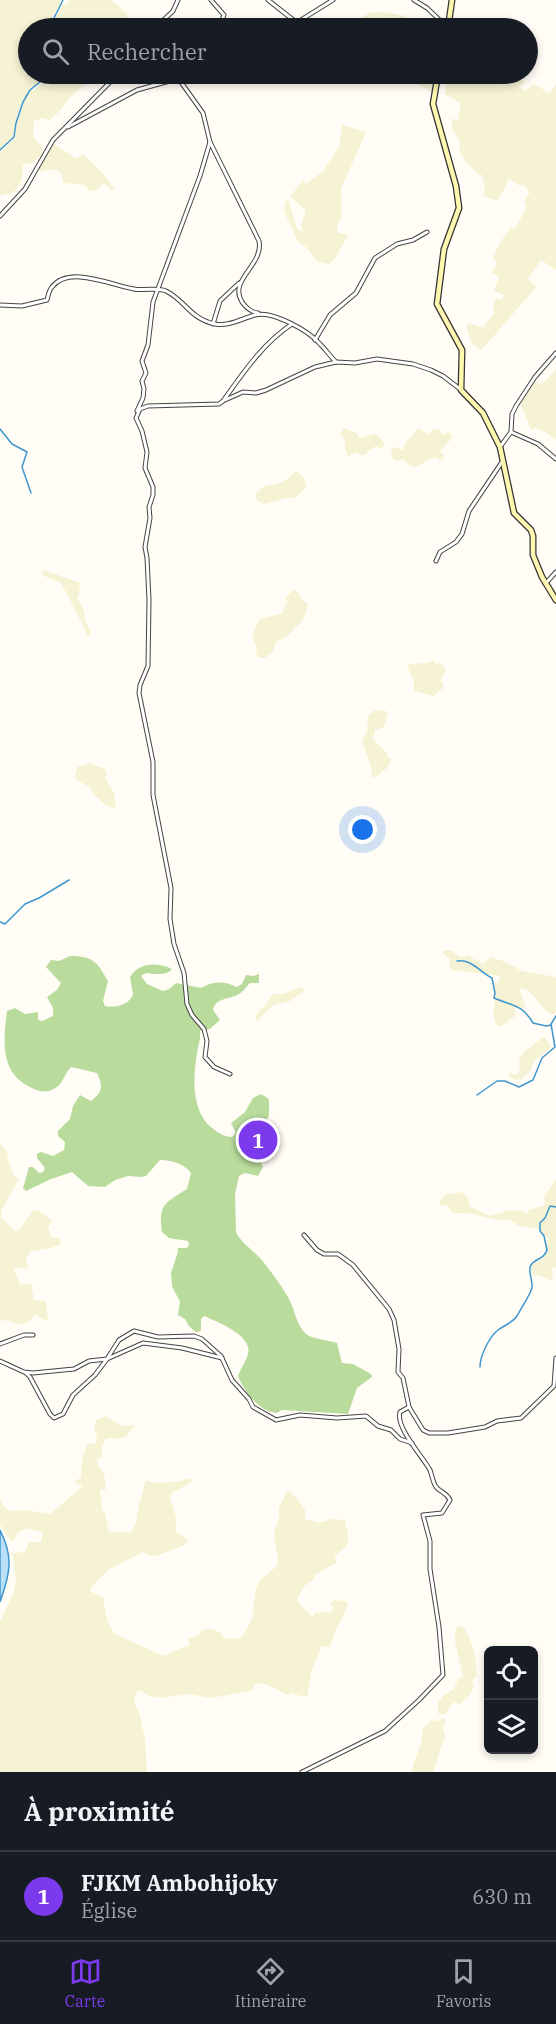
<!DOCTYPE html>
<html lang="fr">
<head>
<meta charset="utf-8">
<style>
  body { margin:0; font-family:"IBM Plex Serif",serif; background:#20242c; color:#f1f3f6 }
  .controls { position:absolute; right:18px; bottom:18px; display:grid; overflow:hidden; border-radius:9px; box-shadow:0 3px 9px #0003 }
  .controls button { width:54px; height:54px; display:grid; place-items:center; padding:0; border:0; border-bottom:2px solid #363941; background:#171b24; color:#f1f3f6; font:30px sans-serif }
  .you { position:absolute; left:363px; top:830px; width:21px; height:21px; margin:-15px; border:4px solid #fff; border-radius:50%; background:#1a73e8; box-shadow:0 0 0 9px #1a73e833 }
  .badge { display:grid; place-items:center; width:39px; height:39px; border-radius:50%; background:#7c3aed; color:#fff; font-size:20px; font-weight:700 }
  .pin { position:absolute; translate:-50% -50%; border:3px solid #fff; box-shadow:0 2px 6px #0006 }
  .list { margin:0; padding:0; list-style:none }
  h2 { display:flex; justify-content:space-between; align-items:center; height:78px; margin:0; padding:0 24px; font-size:26px }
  h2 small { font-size:20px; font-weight:400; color:#9ea1a6 }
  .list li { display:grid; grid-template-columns:39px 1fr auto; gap:18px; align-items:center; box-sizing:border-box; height:90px; padding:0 24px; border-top:2px solid #363941 }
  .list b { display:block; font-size:22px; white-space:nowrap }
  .list p { margin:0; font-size:20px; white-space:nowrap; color:#9ea1a6 }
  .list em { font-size:20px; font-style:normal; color:#9ea1a6 }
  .icon { flex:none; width:33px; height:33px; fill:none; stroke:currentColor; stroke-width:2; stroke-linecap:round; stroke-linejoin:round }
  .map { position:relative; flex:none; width:556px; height:1772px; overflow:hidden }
  .search { position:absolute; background:#171b24; box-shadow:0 3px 9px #0003; left:18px; right:18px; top:18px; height:66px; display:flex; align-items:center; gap:15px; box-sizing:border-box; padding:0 21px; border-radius:33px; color:#9ea1a6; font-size:22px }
  .sheet { height:168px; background:#171b24 }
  nav { display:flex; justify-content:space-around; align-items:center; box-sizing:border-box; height:84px; border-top:2px solid #363941; background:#171b24; font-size:16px; color:#9ea1a6 }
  nav a { display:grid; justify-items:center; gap:3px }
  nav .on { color:#7c3aed }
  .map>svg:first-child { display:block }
  .farmland { fill:#f6f3d4 }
  .forest { fill:#b9dc9c }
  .water { fill:#b9e0f7; stroke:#3f96cf; stroke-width:1.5 }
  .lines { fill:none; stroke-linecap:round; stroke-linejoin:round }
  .stream { stroke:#3f96cf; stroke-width:1.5 }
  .street-casing { stroke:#444; stroke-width:5 }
  .secondary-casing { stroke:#333; stroke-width:7 }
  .street { stroke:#fff; stroke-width:3 }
  .secondary { stroke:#fff6b0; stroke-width:4.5 }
</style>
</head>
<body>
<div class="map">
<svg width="556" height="1772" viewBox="0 0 556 1772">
  <rect width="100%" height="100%" fill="#fffdf5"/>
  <g class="farmland">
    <path d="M0 0H62L47 28H28V74H49L39 83 33 86 23 100 16 118 13 137 0 150Z"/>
    <path d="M70 0H110L127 13V23L124 28H50L63 4 67 5Z"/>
    <path d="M371 12H386L403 16 432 28H346Z"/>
    <path d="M51 74H97L74 93 58 113 49 120 42 118 34 121 33 136 42 147 41 156 32 163 23 164 22 180 14 192 0 196V153L15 138 17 122 23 103 31 91 38 87Z"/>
    <path d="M383 74H436L432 92 414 82Z"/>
    <path d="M441 74H502L498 80 504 85 515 76 525 81 520 87 525 91 533 84 550 93 556 84V270L541 260 528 279 536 287 486 345 481 350 472 344 466 326 469 323 480 327 484 326 494 313 493 307 496 298 501 300 504 295 494 291 499 277 492 272 497 263 493 259 499 244 511 227 514 229 519 222 527 205 524 201 530 192 523 184 520 186 509 179 498 201 483 196 485 187 482 175 478 174 465 161 459 149 460 141 452 129V118L458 121 461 104 445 94 447 81 440 76Z"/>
    <path d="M342 125 366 132 341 189V218L336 228 338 229V233L348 235 334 260 328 264 317 261 305 246 298 242 284 211 285 202 288 199 297 229 303 232 301 226 306 210 290 197 303 180 306 184 323 171 339 147Z"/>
    <path d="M53 143 77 159 83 154 107 178 115 190 113 191 104 184 95 191H90L85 185 64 183 62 180V174L57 170H49L40 172 38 167Z"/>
    <path d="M556 369V440L547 433 536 428 531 430 520 403 535 381 541 385Z"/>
    <path d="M344 428 358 434 359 438 375 434 377 435 383 441 384 445 381 449 376 446 367 452 366 455H361L356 452 348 456 345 449V439L340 434Z"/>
    <path d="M418 428 428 434 433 429 439 430 444 435 449 432 453 437 440 451 444 456 443 459 440 460 435 457 415 467 409 465 403 459 398 461 393 459 391 453 392 448 396 447 403 450 404 445Z"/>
    <path d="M297 471 303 477 307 486 295 498H287L265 504 259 502 255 497 256 493 263 487 283 482Z"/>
    <path d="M44 570 80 583 79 595 77 597 84 611 85 621 91 632 88 637 75 609 61 583 42 575Z"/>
    <path d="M293 590 298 592 301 599 308 604 304 619 286 637 276 642 273 651 265 658H260L256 655 257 647 252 637 257 624 260 619 283 613 284 608 288 602 285 600 286 597Z"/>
    <path d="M433 660 436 664 440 663 443 665 446 670 440 681 443 683V688L433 696 414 691V682L408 668V664L428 663Z"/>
    <path d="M375 710 386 711 388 713 384 727 375 730 373 739 387 753 388 758 392 759 387 768 375 777H372L371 767 362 741 367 731 368 716Z"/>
    <path d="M88 763 105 769 107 773 105 778 114 793 116 808 107 806 92 793 90 787 76 780 75 774 77 767 85 765Z"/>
    <path d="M447 950 452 951 460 957 470 955 471 958 479 961 482 965 491 957 506 962 522 971 556 977V1012L552 1015 547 1012 529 991 521 988 520 990 526 1008 515 1007V1016L500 1027 496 1025 493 1012 496 996 494 984 498 983 500 976 451 970 449 964 450 959 443 954V951Z"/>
    <path d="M298 988H302L304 991 290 1001 274 1005 256 1021 255 1017 260 1009 263 1008 273 994H283Z"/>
    <path d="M544 1037 551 1046 548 1050 534 1061 530 1071 522 1079 515 1080 511 1078 509 1075 510 1072 515 1075 518 1073 520 1068 519 1059 526 1050Z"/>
    <path d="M0 1143 7 1151 8 1160 14 1176 19 1179 2 1209 1 1217 14 1231 20 1229 33 1211 38 1210 52 1221 48 1227 52 1238H59L61 1242 60 1245 51 1248 31 1251 26 1258 28 1269 16 1267 14 1270 20 1284H31L34 1300 46 1301 48 1320 46 1321 36 1315 28 1322 19 1325 4 1319 0 1322Z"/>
    <path d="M556 1179V1267L552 1268 553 1282 539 1275 535 1276 531 1273 532 1264 543 1258 548 1251 546 1245 549 1239 541 1231 535 1228 519 1226 510 1220H498L467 1213H453L447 1206 440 1205 439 1202 445 1195 460 1192 463 1193 469 1200V1206L490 1216 507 1211 522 1210 526 1214 529 1210 545 1205 544 1196Z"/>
    <path d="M106 1416 118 1424 124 1426 135 1425 125 1437 119 1439 107 1438 102 1446V1457L97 1460 98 1465 104 1473 106 1490 100 1489 102 1510 105 1513 109 1532H130L133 1529 136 1523 138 1509 146 1480 154 1483 174 1482 182 1481 188 1478 192 1479 191 1482 169 1495 176 1517V1532L188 1540 185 1545 159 1555 149 1556 143 1552 108 1570 91 1587 90 1591 103 1598 108 1623 115 1634 163 1656 190 1645 188 1639 200 1634 202 1630 210 1629 220 1632 224 1638 235 1639 242 1637 252 1619 256 1588 261 1579 276 1567 278 1561 274 1533 279 1518V1508L287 1491 291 1492 305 1509V1519L320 1523 331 1519 345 1520 349 1540 346 1546 335 1556 336 1563 316 1574 312 1581 304 1586 297 1599 300 1604 312 1617 315 1613 330 1612 334 1609 331 1603 334 1600 345 1601 348 1603 344 1615 337 1627 330 1647 322 1646 312 1669 307 1696 303 1697 292 1693 288 1695 263 1683 255 1684 251 1691 211 1698 188 1694 161 1698 149 1696 142 1691H137L134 1701 140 1715 145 1738 147 1772H0V1622L13 1594 16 1581 12 1553 25 1552 29 1542H41L43 1532 26 1528 18 1532 13 1541 9 1539 0 1525V1497L2 1504 10 1511 26 1510 50 1514 83 1486 76 1484V1481L81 1477 82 1459 88 1443 94 1444 96 1443 97 1436 94 1427 96 1420Z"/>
    <path d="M460 1625 464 1628 469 1636 475 1655 477 1676 472 1680 474 1686 469 1696 459 1705 456 1702 452 1704 445 1714H440L438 1713V1702L444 1695 454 1689 458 1679 463 1677 455 1641V1630Z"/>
    <path d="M442 1718 446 1720 443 1728 445 1736 433 1772H411L422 1740V1730L431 1720 439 1721Z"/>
  </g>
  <path class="forest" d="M70 956C94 956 97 962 108 981L103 1001 105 1006C116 1008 128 1005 133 995L130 977C139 962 158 962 172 969 167 976 154 974 146 973L141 976 147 984 163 991 169 989 176 983 201 988C214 981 223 981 237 987L242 984 246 975 254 976 259 974V983H250C247 986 243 992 239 994 229 1000 216 997 213 1010L220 1020 210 1029 200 1031C201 1040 198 1045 197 1053 193 1077 191 1111 212 1128 218 1133 225 1137 232 1137L236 1133 231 1123 245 1112 253 1098 261 1094 269 1099V1116L260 1128 253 1130 252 1125H249L246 1130 251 1137 250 1140H246L245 1146C250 1154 259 1157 263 1167L258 1176 245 1173 239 1176 235 1194 236 1232C241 1243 253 1250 261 1259 271 1271 280 1284 288 1297 295 1309 296 1325 306 1334 312 1339 328 1340 337 1343L342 1363 353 1364 371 1374 372 1377 357 1388 348 1414 282 1410 277 1413C259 1412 244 1391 238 1376 240 1369 246 1362 248 1354 253 1335 217 1322 204 1316L201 1319V1331L196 1332 189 1326 185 1319 178 1315 180 1302 172 1286 171 1273 178 1252V1248H187L189 1245 188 1241 169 1238 162 1232C158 1204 165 1203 187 1189L191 1173C185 1164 171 1160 160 1160L146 1176 141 1177 128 1176 115 1180 105 1187 88 1186 72 1172 51 1179 26 1191 23 1188 29 1167H33L39 1173 43 1172 45 1168 37 1158V1154L41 1152 53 1156 64 1150 65 1142 58 1136V1131L70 1119 73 1106 80 1095 91 1101C103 1092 103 1086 97 1073L71 1067C65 1073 64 1081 58 1086 49 1093 41 1093 32 1088 0 1074 3 1042 7 1011L15 1008 25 1014 38 1012V1020L42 1021 53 1016V1008L47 997 57 990 61 983 46 967 51 960 59 961Z"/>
  <path class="water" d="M0 1530C14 1557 10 1574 0 1602Z"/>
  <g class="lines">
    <g class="stream">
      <path d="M49 28 63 0"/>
      <path d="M0 150 14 137 16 123 23 102 30 90 50 74"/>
      <path d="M0 429 12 444 27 452 22 467 31 493"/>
      <path d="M0 922 5 924 25 904 39 898 69 880"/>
      <path d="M457 961C472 959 480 972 492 978L495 993 494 998C512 1006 522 1004 533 1023L546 1026 551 1025"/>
      <path d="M477 1095 497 1081H505L519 1087 533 1080 542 1058 555 1047 551 1024 556 1016"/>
      <path d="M480 1367C480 1356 489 1337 498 1330 505 1325 512 1323 517 1316 520 1310 532 1292 532 1287 533 1280 527 1271 531 1265 535 1258 544 1260 547 1250L544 1236 540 1231V1223L545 1218 550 1206 556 1207"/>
    </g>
    <defs>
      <g id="street">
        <path d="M211 0 224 15 219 28"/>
        <path d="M268 0 296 22"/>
        <path d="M414 0 427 8 447 27"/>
        <path d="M155 28 173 11 178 0"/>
        <path d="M288 28 333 0"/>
        <path d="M203 74H220"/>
        <path d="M68 127 137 90 195 74"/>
        <path d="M210 142 259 241C264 265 228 280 242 302 247 309 251 312 258 313"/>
        <path d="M0 216 25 189 53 140 118 74"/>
        <path d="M0 305 22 306 47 300C48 296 49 290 52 287 69 265 111 285 134 289 144 291 158 287 166 291 185 300 190 319 215 324 228 327 243 318 255 315 272 310 309 331 320 344 326 350 330 356 336 362"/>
        <path d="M213 324 220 301 239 283"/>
        <path d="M315 340 330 315 356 293 375 258 397 244 413 240 427 232"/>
        <path d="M225 400 243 392 256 393 266 390 315 367 336 362 355 363 377 359 413 364 431 370 443 376 460 389"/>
        <path d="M137 411 143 398 144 389 142 381 146 373 142 361 148 345 153 302 200 176 210 142 203 113 178 78"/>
        <path d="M511 432 538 444 556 459"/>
        <path d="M500 447 511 432 512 414 516 406 535 377 556 353"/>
        <path d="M436 561 440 552 456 542 462 534 469 511 502 462"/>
        <path d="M546 583 556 572"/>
        <path d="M230 1074 214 1067 205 1057 207 1041 204 1029 192 1015 187 1004 184 973 174 944 170 919 171 888 153 795V762L139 693 140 685 148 666 149 600 147 558 145 547 150 518 149 507 153 495V487L145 468 147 452 142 431 136 418 140 409 148 406 219 404 223 401C243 373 263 343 292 324"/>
        <path d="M304 1235 317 1250 324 1254H338L353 1265 389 1309 394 1320 399 1349 398 1372 403 1378 409 1407"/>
        <path d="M0 1344 24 1335H33"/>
        <path d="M0 1361 24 1372 33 1373 74 1369 89 1361 107 1359 119 1340 134 1331 158 1337 194 1336 202 1339 221 1356 232 1380 249 1399 253 1407 276 1420 300 1415 337 1418 366 1416 378 1426 391 1430 400 1439 412 1443"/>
        <path d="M26 1373 30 1377 50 1414 54 1418 63 1414 73 1395 95 1375 107 1359 143 1343 182 1348 222 1358"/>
        <path d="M302 1772 385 1731 419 1700 443 1675 439 1627 430 1569V1541L423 1515 442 1513 450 1500C447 1493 442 1493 437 1488 433 1484 432 1475 430 1470 423 1457 395 1427 400 1412L409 1407 423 1430 429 1433H448L485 1427 497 1421 521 1418 554 1386 556 1358"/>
      </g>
      <g id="secondary">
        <path d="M448 28 452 0"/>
        <path d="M438 74 433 104 456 186 459 208 444 249 437 304 462 350 461 390 483 413 500 447 514 513 531 530 533 536V555L542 577 556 600"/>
      </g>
    </defs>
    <use href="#street" class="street-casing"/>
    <use href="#secondary" class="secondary-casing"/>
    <use href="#street" class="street"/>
    <use href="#secondary" class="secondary"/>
  </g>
</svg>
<div class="controls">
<button><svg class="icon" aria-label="locate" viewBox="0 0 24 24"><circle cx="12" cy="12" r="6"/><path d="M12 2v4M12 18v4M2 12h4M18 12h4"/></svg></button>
<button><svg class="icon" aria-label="layers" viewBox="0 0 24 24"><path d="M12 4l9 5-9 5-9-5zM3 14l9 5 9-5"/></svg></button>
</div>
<div class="you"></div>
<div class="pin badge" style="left:258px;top:1140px">1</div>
<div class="search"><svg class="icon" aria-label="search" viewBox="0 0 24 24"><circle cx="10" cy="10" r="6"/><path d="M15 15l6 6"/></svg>Rechercher</div>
</div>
<section class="sheet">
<h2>À proximité<small></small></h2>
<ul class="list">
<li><span class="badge">1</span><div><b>FJKM Ambohijoky</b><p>Église</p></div><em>630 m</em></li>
</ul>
</section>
<nav>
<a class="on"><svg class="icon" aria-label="map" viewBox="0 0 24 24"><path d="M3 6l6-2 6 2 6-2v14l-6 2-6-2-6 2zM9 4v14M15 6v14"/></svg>Carte</a>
<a><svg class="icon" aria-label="directions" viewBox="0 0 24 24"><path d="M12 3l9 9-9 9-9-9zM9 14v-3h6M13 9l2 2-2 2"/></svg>Itinéraire</a>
<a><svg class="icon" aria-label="saved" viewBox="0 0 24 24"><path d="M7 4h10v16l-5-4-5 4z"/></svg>Favoris</a>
</nav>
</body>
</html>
